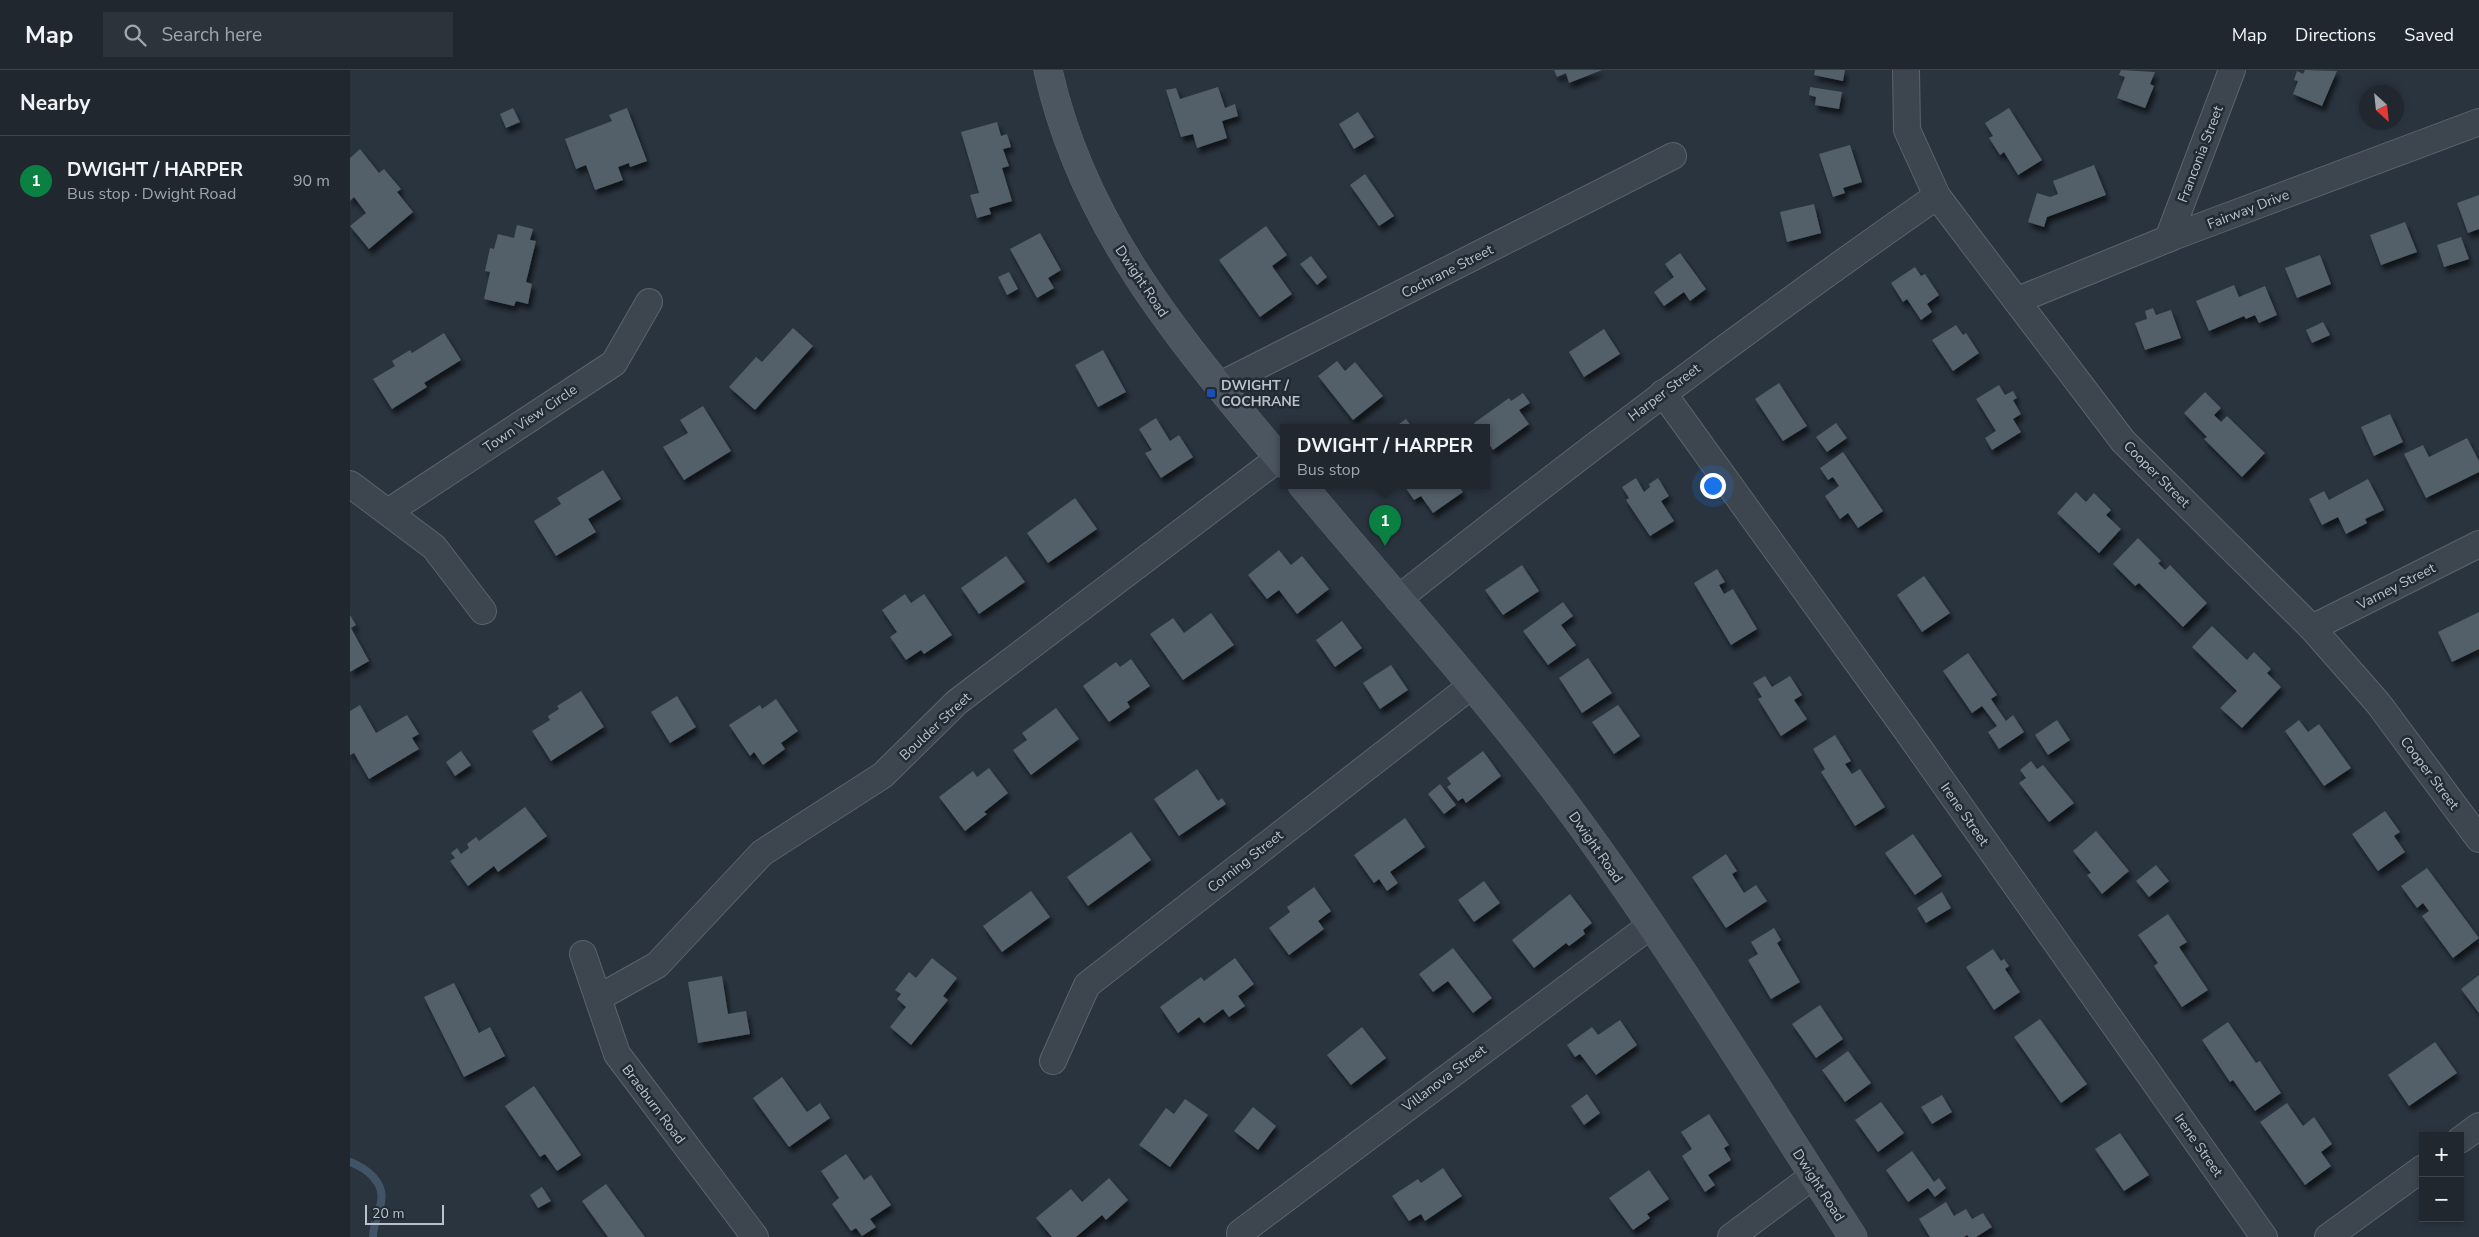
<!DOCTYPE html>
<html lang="en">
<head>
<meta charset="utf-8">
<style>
  body { margin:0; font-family:"Nunito Sans",sans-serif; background:#2d333b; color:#f1f3f6 }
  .controls { position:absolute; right:15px; bottom:15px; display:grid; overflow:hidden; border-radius:0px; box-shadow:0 2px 8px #0003 }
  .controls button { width:45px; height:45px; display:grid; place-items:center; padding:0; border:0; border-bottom:1px solid #3d444b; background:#20272f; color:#f1f3f6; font:25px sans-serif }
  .compass { position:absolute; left:2009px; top:15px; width:45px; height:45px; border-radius:50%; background:#20272f; box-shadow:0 2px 8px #0003; rotate:153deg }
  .scale { position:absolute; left:15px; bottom:12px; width:79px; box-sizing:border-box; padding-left:5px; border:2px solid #bac1c9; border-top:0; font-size:14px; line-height:18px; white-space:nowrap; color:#bac1c9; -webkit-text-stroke:4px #222b34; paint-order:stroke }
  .you { position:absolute; left:1362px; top:415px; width:18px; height:18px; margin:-12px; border:4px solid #fff; border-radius:50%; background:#1a73e8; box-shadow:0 0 0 8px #1a73e833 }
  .badge { display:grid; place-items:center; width:32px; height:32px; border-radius:50%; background:#0b8043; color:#fff; font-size:16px; font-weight:700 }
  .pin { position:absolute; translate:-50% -41px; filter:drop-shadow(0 1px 2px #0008) }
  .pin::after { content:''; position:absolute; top:26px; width:18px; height:15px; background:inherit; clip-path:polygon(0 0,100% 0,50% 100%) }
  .popup { position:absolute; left:930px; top:354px; width:210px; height:65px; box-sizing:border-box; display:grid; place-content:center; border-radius:0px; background:#20272f; filter:drop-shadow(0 1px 4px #0005); font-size:16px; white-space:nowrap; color:#a2a5aa }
  .popup b { font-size:19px; color:#f1f3f6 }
  .popup::after { content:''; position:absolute; left:50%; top:100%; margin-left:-10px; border:10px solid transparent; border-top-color:#20272f }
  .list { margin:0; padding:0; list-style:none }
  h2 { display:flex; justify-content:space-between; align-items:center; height:65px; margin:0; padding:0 20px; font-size:21px }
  h2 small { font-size:16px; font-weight:400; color:#a2a5aa }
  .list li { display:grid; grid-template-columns:32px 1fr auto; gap:15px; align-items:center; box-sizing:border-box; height:90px; padding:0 20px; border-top:1px solid #3d444b }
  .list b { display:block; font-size:19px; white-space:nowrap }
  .list p { margin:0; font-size:16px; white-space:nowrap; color:#a2a5aa }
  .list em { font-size:16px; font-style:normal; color:#a2a5aa }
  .icon { flex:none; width:28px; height:28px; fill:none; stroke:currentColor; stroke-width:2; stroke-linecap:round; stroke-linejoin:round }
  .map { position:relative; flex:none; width:2129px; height:1167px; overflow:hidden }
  header { display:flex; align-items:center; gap:30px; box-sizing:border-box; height:70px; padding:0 25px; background:#20272f; border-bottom:1px solid #3d444b }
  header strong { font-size:24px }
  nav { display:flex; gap:28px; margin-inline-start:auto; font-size:18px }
  .search { width:350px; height:45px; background:#2d333b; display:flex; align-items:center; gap:12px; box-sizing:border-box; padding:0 18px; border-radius:0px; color:#a2a5aa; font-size:19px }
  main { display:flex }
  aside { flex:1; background:#20272f }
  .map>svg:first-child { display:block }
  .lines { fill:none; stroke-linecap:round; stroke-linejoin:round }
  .stream { stroke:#415366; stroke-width:8 }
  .building { fill:#535f69; filter:url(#shadow) }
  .street-casing { stroke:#5b646c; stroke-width:28 }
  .secondary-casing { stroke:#5b646c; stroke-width:29 }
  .street { stroke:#3d464f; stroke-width:26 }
  .secondary { stroke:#4c5661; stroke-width:28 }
  .transit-dot { fill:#1a4fb4; stroke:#222b34; stroke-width:2 }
  .labels { text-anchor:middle; stroke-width:5; stroke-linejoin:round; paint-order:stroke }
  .street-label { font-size:14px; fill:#bac1c9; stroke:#222b34 }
  .poi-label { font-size:14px; font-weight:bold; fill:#bac1c9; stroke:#222b34; text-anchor:start }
</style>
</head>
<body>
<header>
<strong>Map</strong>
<div class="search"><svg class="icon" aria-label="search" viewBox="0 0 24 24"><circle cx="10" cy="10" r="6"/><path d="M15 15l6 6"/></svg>Search here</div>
<nav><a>Map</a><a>Directions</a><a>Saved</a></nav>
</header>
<main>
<aside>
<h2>Nearby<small></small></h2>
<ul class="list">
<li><span class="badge">1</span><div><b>DWIGHT / HARPER</b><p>Bus stop · Dwight Road</p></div><em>90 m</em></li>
</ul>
</aside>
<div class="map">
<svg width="2129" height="1167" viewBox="0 0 2129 1167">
  <defs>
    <filter id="shadow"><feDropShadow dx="3" dy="5.5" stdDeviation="2.5" flood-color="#0009"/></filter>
  </defs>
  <rect width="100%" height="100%" fill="#2a343f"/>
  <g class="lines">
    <path class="stream" d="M0 1092C16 1098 35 1112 31 1132 29 1144 23 1154 23 1167"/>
  </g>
  <g class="building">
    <path d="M1204 0H1252L1219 13 1216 3 1207 7Z"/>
    <path d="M1465 0H1495L1493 11 1464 5Z"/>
    <path d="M1771 0 1805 2 1800 14 1804 16 1795 38 1767 28 1775 7 1769 5Z"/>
    <path d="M1955 0 1987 1 1972 36 1943 24 1948 11 1944 10 1947 1 1953 4Z"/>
    <path d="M868 17 875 38 885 34 888 46 872 51 877 68 847 78 843 64 831 67 816 20 826 18 830 29Z"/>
    <path d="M1460 17 1492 22 1489 39 1465 35 1466 27 1459 25Z"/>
    <path d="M163 38 170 52 156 58 150 44Z"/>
    <path d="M277 38 297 91 280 97 279 93 268 97 273 110 245 120 236 95 226 99 215 69 262 51 259 45Z"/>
    <path d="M1659 38 1692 90 1668 105 1654 82 1650 85 1639 68 1643 66 1635 53Z"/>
    <path d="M1008 42 1024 67 1004 79 989 54Z"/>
    <path d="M647 52 651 66 657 64 661 77 653 79 659 96 652 98 662 131 639 138 641 144 627 148 620 125 629 123 611 62Z"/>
    <path d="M1500 75 1512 112 1493 118 1495 123 1483 127 1469 84Z"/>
    <path d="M10 79 29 103 34 99 51 119 47 122 63 142 19 179 0 156 16 143 4 127 0 131V88Z"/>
    <path d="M1744 95 1756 125 1697 147 1694 157 1678 152 1687 123 1700 127 1708 124 1703 111Z"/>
    <path d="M1015 104 1044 146 1029 156 1000 115Z"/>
    <path d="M2129 125V159L2118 163 2107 133Z"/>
    <path d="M1464 134 1471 163 1437 172 1430 142Z"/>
    <path d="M2055 152 2067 182 2031 195 2020 165Z"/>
    <path d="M167 155 183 159 180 170 186 171 176 212 182 214 178 234 166 231 164 236 134 229 140 202 135 201 140 178 144 179 148 164 164 168Z"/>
    <path d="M916 156 937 185 922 196 942 224 910 247 869 190Z"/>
    <path d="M690 163 711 200 698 208 704 218 687 228 660 179Z"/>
    <path d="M2111 167 2119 189 2094 197 2087 175Z"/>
    <path d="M1330 183 1356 219 1340 231 1334 222 1314 236 1304 222 1324 207 1315 194Z"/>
    <path d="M1970 185 1981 214 1947 228 1935 198Z"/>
    <path d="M961 186 977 207 967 215 950 194Z"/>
    <path d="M1565 197 1571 206 1575 204 1589 225 1577 234 1582 242 1571 250 1557 229 1553 232 1541 213Z"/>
    <path d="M659 202 668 219 657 225 648 207Z"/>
    <path d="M1884 215 1889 227 1915 216 1927 245 1909 253 1905 245 1896 249 1894 246 1859 261 1846 231Z"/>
    <path d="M1803 238 1806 245 1821 240 1831 268 1795 280 1785 253 1797 249 1795 241Z"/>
    <path d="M1973 252 1980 265 1962 273 1956 260Z"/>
    <path d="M1606 255 1613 265 1616 263 1629 283 1603 301 1582 270Z"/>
    <path d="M443 258 463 276 405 340 379 317 406 287 412 292Z"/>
    <path d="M1254 259 1270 284 1234 307 1219 282Z"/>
    <path d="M94 263 111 290 74 313 77 317 42 339 23 309 45 296 42 291 60 280 62 283Z"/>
    <path d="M753 280 776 322 748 337 725 295Z"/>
    <path d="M987 291 995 301 1005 292 1033 326 1003 350 968 306Z"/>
    <path d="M1429 313 1457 356 1433 371 1405 329Z"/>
    <path d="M1649 315 1655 325 1663 321 1667 328 1663 330 1671 344 1663 349 1671 362 1642 380 1635 368 1646 361 1626 329Z"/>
    <path d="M1855 322 1871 338 1864 345 1871 352 1877 346 1915 383 1892 407 1854 369 1857 367 1834 343Z"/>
    <path d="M1173 323 1180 333 1169 340 1179 354 1143 380 1136 370V357H1127L1124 353 1159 328 1161 331Z"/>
    <path d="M353 336 381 381 334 410 313 377 338 363 330 350Z"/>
    <path d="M2040 344 2053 372 2024 386 2011 357Z"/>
    <path d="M806 348 820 371 829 365 843 387 811 408 795 383 802 380 789 359Z"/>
    <path d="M1056 349 1062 357H1045Z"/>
    <path d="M1486 353 1497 368 1477 382 1466 367Z"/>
    <path d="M2117 368 2129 391V402L2076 428 2054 384 2073 375 2079 387Z"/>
    <path d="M1493 382 1533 441 1508 458 1498 443 1490 449 1475 426 1489 416 1483 407 1478 410 1470 398Z"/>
    <path d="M253 400 271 429 238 449 246 462 206 486 184 451 211 434 207 428Z"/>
    <path d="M1286 408 1294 422 1300 417 1299 414 1308 408 1319 426 1311 431 1324 451 1300 466 1276 430 1279 428 1272 417Z"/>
    <path d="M2018 409 2034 440 2015 449 2017 453 1996 464 1988 447 1972 455 1959 429 1974 421 1979 430Z"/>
    <path d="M1058 415H1108L1113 422 1083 443 1071 426 1064 430 1055 417Z"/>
    <path d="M1726 422 1736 432 1744 423 1761 440 1756 445 1771 459 1749 483 1707 443Z"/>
    <path d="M725 428 747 459 698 493 677 463Z"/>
    <path d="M1788 468 1811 491 1808 493 1815 500 1820 495 1857 533 1833 557 1789 513 1785 516 1763 494Z"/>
    <path d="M929 480 941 495 952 486 979 519 947 544 929 520 917 529 898 505Z"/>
    <path d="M656 486 675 512 629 544 611 518Z"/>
    <path d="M1172 495 1189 521 1153 545 1135 520Z"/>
    <path d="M1367 499 1375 512 1369 515 1374 524 1383 519 1407 559 1381 575 1344 513Z"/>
    <path d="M1574 506 1600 543 1572 562 1547 525Z"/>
    <path d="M555 524 561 533 574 524 602 565 574 584 571 580 556 590 540 567 547 562 532 540Z"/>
    <path d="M1213 532 1223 546 1211 555 1226 575 1198 595 1173 561Z"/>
    <path d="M2129 542V579L2102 592 2088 562Z"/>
    <path d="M861 543 884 575 833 610 800 564 823 548 834 563Z"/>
    <path d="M0 545 6 555 1 558 19 591 0 602Z"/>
    <path d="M992 551 1012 578 985 597 966 570Z"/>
    <path d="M1862 556 1897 590 1904 582 1921 599 1917 603 1931 617 1892 658 1870 638 1887 621 1842 577Z"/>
    <path d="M1618 583 1647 625 1641 629 1656 651 1663 645 1674 662 1649 679 1638 662 1647 656 1632 636 1622 643 1593 601Z"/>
    <path d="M1238 588 1262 623 1232 643 1209 608Z"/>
    <path d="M781 589 800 616 777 632 780 637 759 652 733 616 766 592 770 597Z"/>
    <path d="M1041 595 1058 620 1030 639 1013 613Z"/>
    <path d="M1415 606 1422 617 1440 606 1452 625 1444 630 1457 649 1431 666 1408 629 1412 627 1403 613Z"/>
    <path d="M231 621 254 657 201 691 182 661 200 650 198 646 209 639 207 636Z"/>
    <path d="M327 626 346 657 320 673 301 642Z"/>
    <path d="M426 629 448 661 431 673 435 679 413 695 404 682 400 686 379 655 410 635 412 639Z"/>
    <path d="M10 635 26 663 57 645 69 664 62 668 69 679 19 709 4 683 0 685V641Z"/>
    <path d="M1268 635 1290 666 1264 684 1242 652Z"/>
    <path d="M706 638 729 669 681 705 663 680 677 670 672 663Z"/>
    <path d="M1707 650 1720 670 1698 685 1685 665Z"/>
    <path d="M1949 650 1958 662 1969 654 2001 698 1974 716 1935 661Z"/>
    <path d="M1485 665 1501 691 1495 694 1502 704 1510 699 1535 737 1505 756 1471 702 1475 699 1463 679Z"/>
    <path d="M111 681 121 695 105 706 96 692Z"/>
    <path d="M1133 681 1151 706 1116 733 1113 728 1108 731 1097 717 1101 714 1097 708Z"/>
    <path d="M1681 691 1687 699 1693 695 1724 733 1699 752 1669 713 1676 708 1670 700Z"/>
    <path d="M639 698 658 723 634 742 637 744 615 761 589 727 623 701 627 707Z"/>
    <path d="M847 699 868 731 872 728 876 734 829 766 804 729Z"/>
    <path d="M1090 714 1106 735 1094 744 1078 724Z"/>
    <path d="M175 737 197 766 148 802 144 796 118 816 100 791 105 788 101 783 107 778 111 784 119 778 117 774 126 767 129 771Z"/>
    <path d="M2035 741 2050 762 2044 766 2055 782 2028 801 2002 764Z"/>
    <path d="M1055 748 1075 777 1040 802 1048 813 1037 821 1029 809 1024 813 1004 785Z"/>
    <path d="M1746 761 1779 801 1752 824 1737 805 1741 803 1723 781Z"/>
    <path d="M781 762 801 790 738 836 717 807Z"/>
    <path d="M1563 764 1592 806 1565 825 1535 783Z"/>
    <path d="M1376 784 1387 801 1382 804 1394 823 1406 815 1417 831 1376 858 1342 807Z"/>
    <path d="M1806 795 1819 811 1799 827 1786 811Z"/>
    <path d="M2077 798 2129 868 2103 888 2072 846 2079 841 2073 833 2067 838 2051 816Z"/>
    <path d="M1134 811 1150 833 1124 852 1108 830Z"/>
    <path d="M964 817 981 841 968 851 974 859 939 885 919 858 940 842 937 837Z"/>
    <path d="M681 821 700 847 652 882 633 856Z"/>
    <path d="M1592 822 1601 838 1576 853 1567 838Z"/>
    <path d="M1220 824 1242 853 1233 860 1235 864 1219 876 1216 873 1184 898 1162 870Z"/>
    <path d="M1818 844 1837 872 1829 877 1858 920 1832 937 1804 896 1808 893 1788 865Z"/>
    <path d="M1424 858 1431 870 1427 873 1450 912 1421 929 1398 890 1408 884 1401 872Z"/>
    <path d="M1103 878 1142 928 1123 943 1098 911 1083 922 1069 904Z"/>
    <path d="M1643 879 1651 891 1654 889 1659 896 1655 899 1670 922 1644 940 1616 897Z"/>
    <path d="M582 888 607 908 593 926 598 930 561 975 540 957 556 937 547 929 551 924 545 920 559 902 566 908Z"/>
    <path d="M885 888 904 914 888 926 895 936 879 947 873 939 854 953 849 947 828 963 810 937 851 907 854 911Z"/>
    <path d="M2129 905V943L2111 919Z"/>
    <path d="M372 906 378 944 396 941 400 964 348 973 338 912Z"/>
    <path d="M104 913 129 963 140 957 155 986 114 1007 74 927Z"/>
    <path d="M1470 935 1493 969 1466 988 1442 954Z"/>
    <path d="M1690 949 1737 1014 1711 1033 1664 967Z"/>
    <path d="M1270 950 1287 975 1246 1005 1230 984 1225 987 1217 975 1242 957 1248 965Z"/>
    <path d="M1878 952 1906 993 1910 991 1931 1023 1905 1041 1883 1010 1880 1012 1852 970Z"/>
    <path d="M1012 957 1036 988 1001 1015 977 985Z"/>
    <path d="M2085 972 2107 1003 2059 1036 2038 1005Z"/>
    <path d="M1498 981 1521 1013 1495 1032 1472 1000Z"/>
    <path d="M432 1007 457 1042 470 1033 480 1048 439 1077 403 1028Z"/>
    <path d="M184 1016 231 1085 207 1101 195 1084 190 1087 155 1036Z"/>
    <path d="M1237 1024 1250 1043 1234 1055 1221 1036Z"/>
    <path d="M1592 1025 1602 1042 1582 1054 1571 1037Z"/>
    <path d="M835 1029 858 1045 820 1097 789 1075 816 1038 824 1044Z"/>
    <path d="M1531 1032 1554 1063 1528 1082 1505 1050Z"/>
    <path d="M1937 1033 1953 1056 1964 1047 1982 1074 1971 1082 1981 1096 1955 1115 1910 1052Z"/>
    <path d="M903 1037 926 1056 908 1080 884 1061Z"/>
    <path d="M1359 1044 1379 1075 1374 1078 1381 1090 1358 1105 1365 1115 1355 1122 1332 1086 1342 1079 1331 1062Z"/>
    <path d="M1770 1063 1799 1105 1774 1121 1745 1079Z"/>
    <path d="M1562 1081 1584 1112 1589 1108 1596 1118 1585 1127 1578 1118 1558 1132 1536 1100Z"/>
    <path d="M496 1084 514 1110 521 1105 541 1135 520 1149 526 1157 512 1166 506 1158 501 1161 482 1134 489 1128 471 1101Z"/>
    <path d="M1093 1098 1112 1126 1075 1151 1071 1144 1059 1151 1042 1126 1068 1109 1071 1113Z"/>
    <path d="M1299 1100 1319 1129 1297 1144 1300 1148 1283 1160 1259 1128Z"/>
    <path d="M759 1108 778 1130 756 1150 752 1145 726 1167H702L686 1148 721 1119 732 1132Z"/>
    <path d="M256 1114 295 1167H258L232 1131Z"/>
    <path d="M192 1117 201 1131 188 1138 180 1125Z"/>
    <path d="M1596 1132 1604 1146 1616 1139 1622 1149 1633 1143 1642 1157 1626 1167H1619L1617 1165 1614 1167H1580L1569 1149Z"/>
  </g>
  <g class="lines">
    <defs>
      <g id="street">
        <path d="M1556 0 1557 60 1587 126 1773 371 1962 558 2028 633 2129 769"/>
        <path d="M1818 169 1882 0"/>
        <path d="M1668 230 1825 166 2129 52"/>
        <path d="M870 315 1323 86"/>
        <path d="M1313 323 1557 661 1914 1167"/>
        <path d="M0 414 84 477 133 541"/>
        <path d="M38 442 264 293 299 232"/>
        <path d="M1048 529C1224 389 1403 254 1587 126"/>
        <path d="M1962 558 2129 474"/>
        <path d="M233 884 267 984 405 1167"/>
        <path d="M248 928 307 895 412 783 533 705 607 632 929 388"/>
        <path d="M703 991 737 915 1121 616"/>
        <path d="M2110 1070 2129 1056"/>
        <path d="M890 1163 1301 855"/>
        <path d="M1381 1167 1463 1106"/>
        <path d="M1978 1167 2073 1098"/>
      </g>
      <g id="secondary">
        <path d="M698 0C733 158 832 273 934 394"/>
        <path d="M952 415C1044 525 1141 632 1226 748 1325 883 1412 1027 1503 1167"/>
      </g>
    </defs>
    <use href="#street" class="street-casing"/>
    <use href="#secondary" class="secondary-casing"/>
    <use href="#street" class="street"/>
    <use href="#secondary" class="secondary"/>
  </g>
  <rect class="transit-dot" x="856" y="318" width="10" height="10" rx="2.5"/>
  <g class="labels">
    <g class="street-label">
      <text transform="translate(1850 84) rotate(-69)" y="5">Franconia Street</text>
      <text transform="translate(1898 139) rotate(-21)" y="5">Fairway Drive</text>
      <text transform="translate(1097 201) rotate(-27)" y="5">Cochrane Street</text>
      <text transform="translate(792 211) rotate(56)" y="5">Dwight Road</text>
      <text transform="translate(1314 322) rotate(-37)" y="5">Harper Street</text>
      <text transform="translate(180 348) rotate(-34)" y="5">Town View Circle</text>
      <text transform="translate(1807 404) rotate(45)" y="5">Cooper Street</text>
      <text transform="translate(2046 516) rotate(-27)" y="5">Varney Street</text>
      <text transform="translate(585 656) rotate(-43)" y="5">Boulder Street</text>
      <text transform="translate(2080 703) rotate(53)" y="5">Cooper Street</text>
      <text transform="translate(1615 744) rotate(55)" y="5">Irene Street</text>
      <text transform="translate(1246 777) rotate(55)" y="5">Dwight Road</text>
      <text transform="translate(895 791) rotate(-38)" y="5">Corning Street</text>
      <text transform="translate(1094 1008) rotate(-37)" y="5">Villanova Street</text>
      <text transform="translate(304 1034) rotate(53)" y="5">Braeburn Road</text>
      <text transform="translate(1849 1075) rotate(55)" y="5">Irene Street</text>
      <text transform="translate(1469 1115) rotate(57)" y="5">Dwight Road</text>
    </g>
    <g class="poi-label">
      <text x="871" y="320">DWIGHT /<tspan x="871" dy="16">COCHRANE</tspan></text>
    </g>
  </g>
</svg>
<div class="controls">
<button>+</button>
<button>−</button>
</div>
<svg class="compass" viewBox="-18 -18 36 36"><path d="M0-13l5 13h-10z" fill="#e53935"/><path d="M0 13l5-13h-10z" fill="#a2a5aa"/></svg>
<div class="scale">20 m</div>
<div class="you"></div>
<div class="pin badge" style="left:1035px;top:476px">1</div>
<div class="popup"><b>DWIGHT / HARPER</b>Bus stop</div>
</div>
</main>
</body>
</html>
